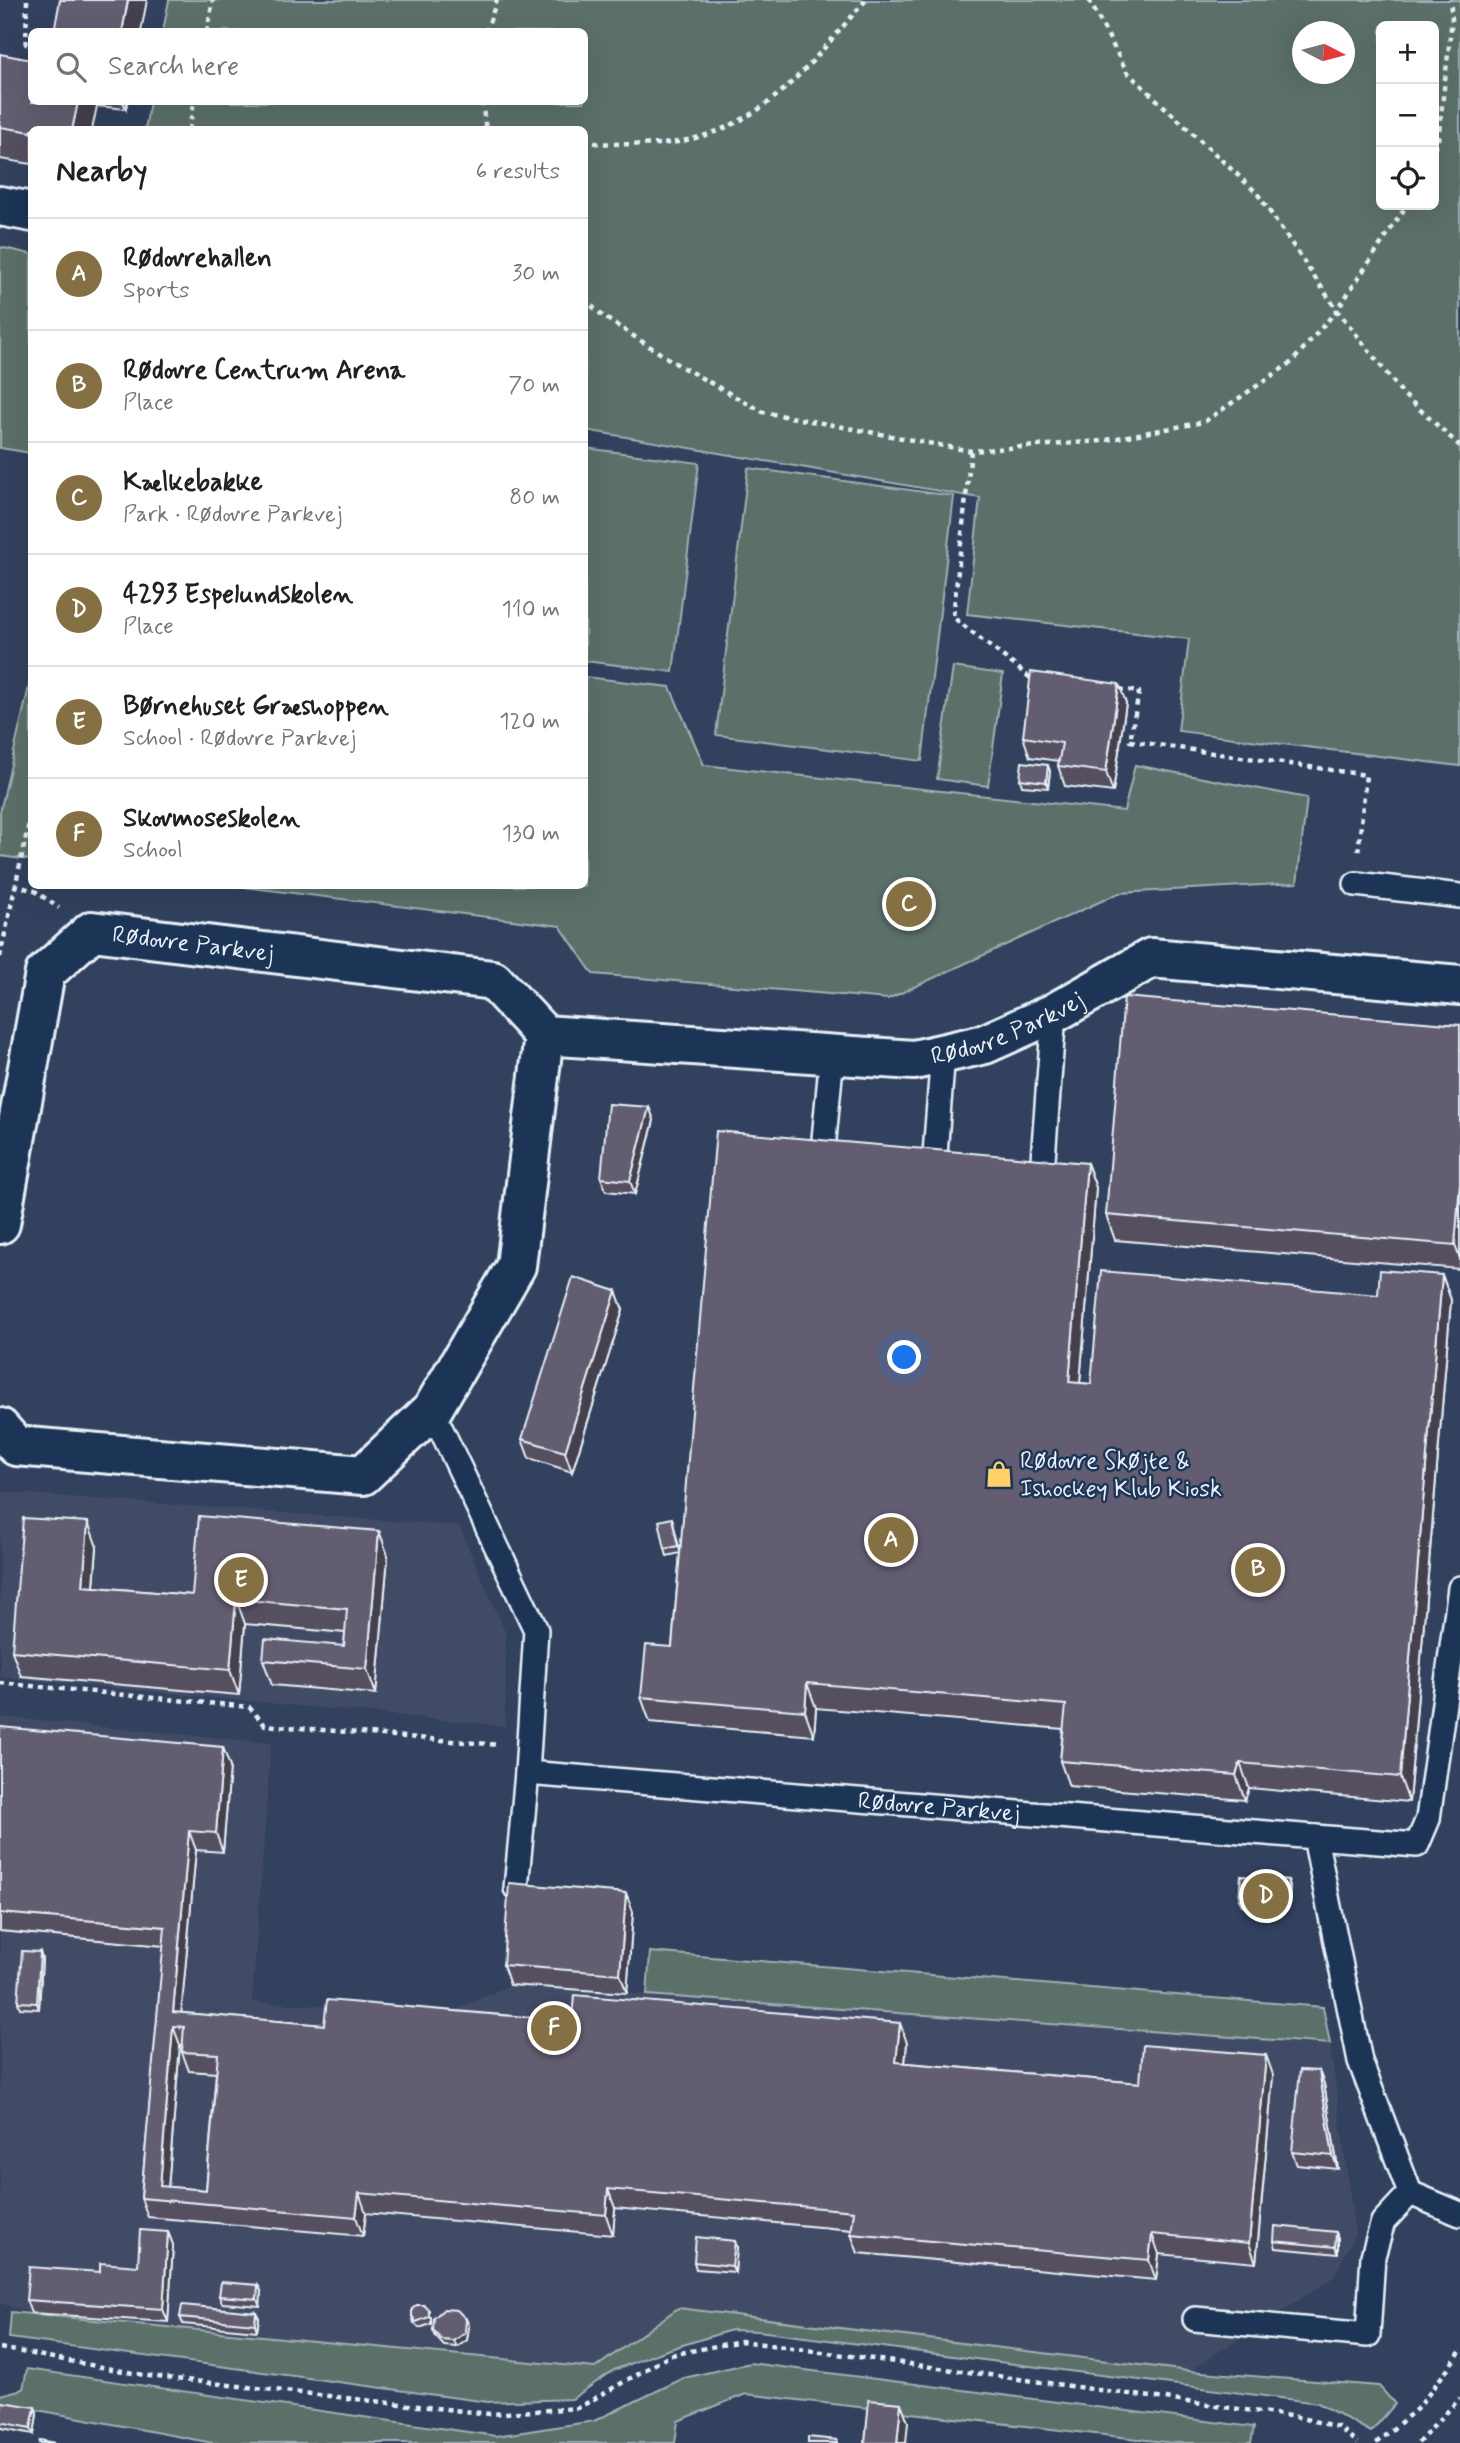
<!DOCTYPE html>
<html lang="en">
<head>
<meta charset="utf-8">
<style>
  body { margin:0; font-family:Mynerve,sans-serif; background:#f2f2f2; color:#202124 }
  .controls { position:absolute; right:21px; top:21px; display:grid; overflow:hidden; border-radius:10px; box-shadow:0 7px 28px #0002 }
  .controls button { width:63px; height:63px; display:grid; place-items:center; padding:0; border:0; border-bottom:2px solid #e0e0e0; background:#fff; color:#202124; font:35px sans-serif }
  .compass { position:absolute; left:1292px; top:21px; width:63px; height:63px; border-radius:50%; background:#fff; box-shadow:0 7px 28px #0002; rotate:96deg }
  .you { position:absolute; left:905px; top:1358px; width:24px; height:24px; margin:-18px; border:5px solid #fff; border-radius:50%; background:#1a73e8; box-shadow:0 0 0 10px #1a73e833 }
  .badge { display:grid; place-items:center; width:46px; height:46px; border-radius:50%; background:#847042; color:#fff; font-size:23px; font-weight:700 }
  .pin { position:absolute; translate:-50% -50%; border:4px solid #fff; box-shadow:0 2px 7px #0006 }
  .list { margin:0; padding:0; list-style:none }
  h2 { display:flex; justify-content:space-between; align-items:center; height:91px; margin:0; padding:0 28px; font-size:30px }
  h2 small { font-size:23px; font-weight:400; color:#757577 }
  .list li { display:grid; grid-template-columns:46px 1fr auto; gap:21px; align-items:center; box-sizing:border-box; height:112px; padding:0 28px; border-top:2px solid #e0e0e0 }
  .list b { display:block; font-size:26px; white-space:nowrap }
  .list p { margin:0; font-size:23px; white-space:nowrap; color:#757577 }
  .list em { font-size:23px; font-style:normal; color:#757577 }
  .icon { flex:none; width:38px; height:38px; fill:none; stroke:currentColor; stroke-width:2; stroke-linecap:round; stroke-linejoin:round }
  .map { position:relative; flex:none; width:1460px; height:2443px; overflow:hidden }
  .search { position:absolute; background:#fff; box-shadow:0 7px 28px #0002; left:28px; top:28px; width:560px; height:77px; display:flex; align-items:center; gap:18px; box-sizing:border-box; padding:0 24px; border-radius:10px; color:#757577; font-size:26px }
  .panel { position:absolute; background:#fff; box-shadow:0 7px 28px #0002; left:28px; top:126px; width:560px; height:763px; border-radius:10px }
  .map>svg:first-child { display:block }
  .built { fill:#434c66 }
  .green { fill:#5c706b; stroke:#a2b0b2; stroke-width:2; fill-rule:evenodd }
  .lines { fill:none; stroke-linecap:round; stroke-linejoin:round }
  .service-casing { stroke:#e8f1f8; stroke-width:28 }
  .minor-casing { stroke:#e8f1f8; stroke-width:44 }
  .path { stroke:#e8f1f8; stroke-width:4.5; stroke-dasharray:5 5; stroke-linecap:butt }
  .service { stroke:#1d3557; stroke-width:23 }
  .minor { stroke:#1d3557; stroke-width:38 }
  .wall { fill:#545060; stroke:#e8f1f8; stroke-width:2; fill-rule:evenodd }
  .shaded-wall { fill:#45414e; stroke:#e8f1f8; stroke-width:2 }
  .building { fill:#625d70; stroke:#e8f1f8; stroke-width:2; fill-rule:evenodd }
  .labels { text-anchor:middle; stroke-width:5; stroke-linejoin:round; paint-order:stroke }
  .street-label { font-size:24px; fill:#e8f1f8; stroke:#1d3557 }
  .poi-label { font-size:24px; fill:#e8f1f8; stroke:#1d3557; text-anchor:start }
</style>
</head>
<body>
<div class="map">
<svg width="1460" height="2443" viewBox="0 0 1460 2443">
  <rect width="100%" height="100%" fill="#32415e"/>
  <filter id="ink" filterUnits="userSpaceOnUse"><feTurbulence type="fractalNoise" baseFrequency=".0143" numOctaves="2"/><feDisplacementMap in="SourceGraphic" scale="14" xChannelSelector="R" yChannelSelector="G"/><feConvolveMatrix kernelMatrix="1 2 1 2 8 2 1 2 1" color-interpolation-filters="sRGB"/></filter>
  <g filter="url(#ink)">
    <g class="built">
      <path d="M0 1492 459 1526 506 1634 505 1726 0 1677Z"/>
      <path d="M0 1717 271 1743 252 2002 451 2012 510 1985 1330 2044 1355 2233 1334 2277 1189 2371 678 2308 595 2368 31 2313 0 2303Z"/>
    </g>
    <g class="green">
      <path d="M169 0H1460V766L1178 731 1189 639 967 614 980 498 585 430 584 130 145 129 150 102H584V32L163 31ZM1381 26H1434V205H1381ZM1302 32H1344V74H1302Z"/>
      <path d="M0 247 31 254V453L0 448Z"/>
      <path d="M585 448 699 463 673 672 585 661Z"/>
      <path d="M748 468 954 496 922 761 716 735Z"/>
      <path d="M953 667 1003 674 988 786 937 779Z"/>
      <path d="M585 677 670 687 704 765 1124 811 1135 765 1307 798 1297 883 1119 893 888 999 593 974 560 926 236 886H584Z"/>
      <path d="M31 678V860L0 856V812Z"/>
      <path d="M650 1952 1323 2007 1330 2044 647 1995Z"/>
      <path d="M678 2308 1189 2371 1379 2386 1395 2404 1371 2432 1318 2403 758 2331 731 2330 667 2350 614 2370 572 2399 488 2402 9 2338 11 2312 595 2368Z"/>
      <path d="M750 2363 1254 2427 1251 2443H1173L746 2394 678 2421 675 2443H213L0 2403V2395L23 2389 27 2369 496 2436 594 2421 684 2378Z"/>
    </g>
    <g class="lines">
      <defs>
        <g id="service">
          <path d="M1356 884 1460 896"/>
          <path d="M824 1139 832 1055"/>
          <path d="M935 1154 943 1053"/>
          <path d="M1043 1159 1054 1013"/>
          <path id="s1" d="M432 1410 536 1630 527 1773 1315 1837 1360 2061 1410 2193 1460 2214"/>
          <path d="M1315 1837 1417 1845 1428 1819 1460 1588"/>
          <path d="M516 1888 527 1773"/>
          <path d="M1195 2319 1368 2335 1373 2256 1383 2222 1410 2193"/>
        </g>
        <g id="minor">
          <path d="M0 206 32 212"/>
          <path id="s2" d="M0 1224 45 973 92 931 493 980 544 1035 914 1060 985 1044 1054 1013 1151 958 1460 985"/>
          <path d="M0 1428 16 1446 363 1475 432 1410 516 1266 544 1035"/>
        </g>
      </defs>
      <use href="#service" class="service-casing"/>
      <use href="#minor" class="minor-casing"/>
      <g class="path">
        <path d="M27 0 26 44 32 45"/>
        <path d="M1089 0 1127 72 1257 193 1337 310 1403 394 1460 446"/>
        <path d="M207 32 213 0"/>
        <path d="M486 32 497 0"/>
        <path d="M482 102 486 130"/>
        <path d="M189 130 194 102"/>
        <path d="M584 143C614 143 648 147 677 142 768 126 808 65 866 0"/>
        <path d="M1434 149 1438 141 1452 19 1450 0"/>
        <path d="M584 299 604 317 680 366 763 412 971 451 1101 441 1204 422 1292 362 1337 310 1407 205"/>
        <path d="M971 451 953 617 1033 680"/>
        <path d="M1119 689 1139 692 1130 741 1366 775 1358 854"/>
        <path d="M14 885 35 891 59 908"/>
        <path d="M0 957 32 809"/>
        <path d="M0 1683 249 1707 265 1725 500 1745"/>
        <path d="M0 2348 149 2376 490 2414 578 2408 671 2355 741 2341 1297 2417 1338 2427 1358 2443"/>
        <path d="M1376 2443 1419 2407 1460 2352"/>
        <path d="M1418 2443 1460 2398"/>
      </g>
      <use href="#service" class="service"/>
      <use href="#minor" class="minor"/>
    </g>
    <g class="wall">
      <path d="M0 54 32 102H127L126 109 97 106 32 130V164L0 159Z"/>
      <path d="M1126 703 1113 792 1065 786 1058 766 1059 761 1030 757 1023 737Z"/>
      <path d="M1050 771 1048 788 1022 786 1020 779Z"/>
      <path d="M1460 1025V1269L1115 1240 1106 1215Z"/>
      <path d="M649 1107 654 1120 635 1194 606 1191 601 1178Z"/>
      <path d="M1087 1163 1096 1188 1080 1383 1091 1384 1442 1275 1451 1300 1409 1802 1249 1788 1245 1800 1069 1786 1060 1761 1063 1729 816 1708 814 1736 650 1722 641 1697 672 1647 680 1553 667 1556 665 1549 672 1518 680 1551Z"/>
      <path d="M616 1291 623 1310 572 1472 529 1458 522 1439Z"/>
      <path d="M379 1531 388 1556 376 1694 272 1685 263 1660 344 1646 345 1633 245 1624 239 1695 21 1676 12 1651 97 1547 94 1587 192 1595Z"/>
      <path d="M0 1727 230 1767 223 1852 196 1850 181 2013 324 2025 572 2021 907 2043 905 2063 1140 2083 1273 2075 1256 2263 1159 2254 1156 2280 858 2253 851 2234 852 2230 615 2208 613 2235 366 2213 363 2236 148 2217 141 2198 164 1946 0 1931ZM180 2045 183 2046 182 2052 189 2071 216 2073 206 2190 168 2187Z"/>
      <path d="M1288 1880 1290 1886 1288 1909 1242 1905 1239 1899Z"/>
      <path d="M626 1893 633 1912 627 1993 510 1985 503 1965Z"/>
      <path d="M40 1952 42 1959 39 2009 20 2008 18 2002Z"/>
      <path d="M1319 2071 1324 2084 1338 2169 1297 2165 1292 2152Z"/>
      <path d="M168 2232 173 2245 168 2322 31 2313 26 2300 138 2266Z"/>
      <path d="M1336 2232 1338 2239V2254L1276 2248 1274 2241Z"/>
      <path d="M737 2247 735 2272 696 2269 694 2262Z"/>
      <path d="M258 2285 261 2291 260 2306 222 2303 219 2296Z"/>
      <path d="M412 2316 431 2317V2324L419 2328 414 2323Z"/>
      <path d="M180 2317 259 2318 257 2331 183 2324Z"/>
      <path d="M466 2319 469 2326 467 2340 457 2347 444 2346 436 2337 433 2330Z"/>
      <path d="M35 2407 37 2414 34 2434 2 2428 0 2424V2416Z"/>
    </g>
    <g class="shaded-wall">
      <path d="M128 0H147L141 32H122Z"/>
      <path d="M78 102H95L97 106 92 130H72Z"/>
      <path d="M123 102H127L126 109Z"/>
      <path d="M1119 684 1126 703 1113 792 1106 772Z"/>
      <path d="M1048 765 1050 771 1048 788 1046 782Z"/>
      <path d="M649 1107 654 1120 635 1194 630 1181Z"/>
      <path d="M1087 1163 1096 1188 1078 1407 1069 1382Z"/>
      <path d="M1460 1183V1259L1455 1245Z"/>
      <path d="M1442 1275 1451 1300 1409 1802 1400 1777Z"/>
      <path d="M616 1291 623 1310 572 1472 565 1452Z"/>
      <path d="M88 1522 97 1547 92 1611 83 1586Z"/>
      <path d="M379 1531 388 1556 376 1694 367 1669Z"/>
      <path d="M236 1599 245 1624 239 1695 230 1670Z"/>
      <path d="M807 1683 816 1708 814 1736 805 1711Z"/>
      <path d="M223 1747 230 1767 223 1852 216 1833Z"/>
      <path d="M1240 1763 1249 1788 1245 1800 1236 1775Z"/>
      <path d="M189 1831 196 1850 180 2027 173 2012Z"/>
      <path d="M1288 1880 1290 1886 1288 1909 1286 1902Z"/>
      <path d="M626 1893 633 1912 627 1993 620 1974Z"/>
      <path d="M40 1952 42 1959 39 2009 37 2003Z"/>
      <path d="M900 2023 907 2043 903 2081 896 2062Z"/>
      <path d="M173 2026 180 2045 167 2200 160 2186Z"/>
      <path d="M1266 2055 1273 2075 1256 2263 1249 2243Z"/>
      <path d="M1319 2071 1324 2084 1338 2169 1333 2156Z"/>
      <path d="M608 2189 615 2208 613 2235 606 2215Z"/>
      <path d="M359 2193 366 2213 363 2236 356 2217Z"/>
      <path d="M168 2232 173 2245 168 2322 163 2309Z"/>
      <path d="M1336 2232 1338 2239V2254L1335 2247Z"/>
      <path d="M1152 2234 1159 2254 1156 2280 1149 2260Z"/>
      <path d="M735 2241 737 2247 735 2272 732 2266Z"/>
      <path d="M258 2285 261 2291 260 2306 257 2299Z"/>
      <path d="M256 2312 259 2318 257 2331 255 2324Z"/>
      <path d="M466 2319 469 2326 467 2340 457 2347 454 2341Z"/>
      <path d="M901 2403 908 2422 906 2443H897Z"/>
      <path d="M35 2407 37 2414 34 2434 31 2428Z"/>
    </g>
    <g class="building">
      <path d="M60 0H128L122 32H54Z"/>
      <path d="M0 54 32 60V102H78L72 130H32V132L0 127Z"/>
      <path d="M1031 672 1119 684 1106 772 1058 766 1062 743 1023 737Z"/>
      <path d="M1022 762 1048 765 1046 782 1020 779Z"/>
      <path d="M1124 997 1460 1025V1183L1455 1245 1106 1215Z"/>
      <path d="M608 1104 649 1107 630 1181 601 1178Z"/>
      <path d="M716 1131 1087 1163 1069 1382 1091 1384 1101 1271 1378 1295 1380 1270 1442 1275 1400 1777 1240 1763 1236 1775 1060 1761 1066 1705 807 1683 805 1711 641 1697 646 1645 672 1647Z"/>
      <path d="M573 1277 616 1291 565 1452 522 1439Z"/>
      <path d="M199 1516 379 1531 367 1669 263 1660 265 1639 344 1646 347 1609 236 1599 230 1670 12 1651 23 1518 88 1522 83 1586 192 1595Z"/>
      <path d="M672 1518 678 1546 665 1549 659 1521Z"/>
      <path d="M0 1727 223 1747 216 1833 189 1831 173 2012 324 2025 327 2000 572 2021 574 1995 900 2023 896 2062 1140 2083 1143 2045 1266 2055 1249 2243 1152 2234 1149 2260 851 2234 854 2211 608 2189 606 2215 359 2193 356 2217 141 2198 165 1927 0 1913ZM173 2026 184 2027 182 2052 218 2054 206 2190 160 2186Z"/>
      <path d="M1241 1876 1288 1880 1286 1902 1239 1899Z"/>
      <path d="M509 1883 626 1893 620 1974 503 1965Z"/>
      <path d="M22 1951 40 1952 37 2003 18 2002Z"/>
      <path d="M1300 2070 1319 2071 1333 2156 1292 2152Z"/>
      <path d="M1275 2226 1336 2232 1335 2247 1274 2241Z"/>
      <path d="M140 2230 168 2232 163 2309 26 2300 29 2267 100 2272V2263L138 2266Z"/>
      <path d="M696 2237 735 2241 732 2266 694 2262Z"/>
      <path d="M221 2282 258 2285 257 2299 219 2296Z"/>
      <path d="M182 2305 256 2312 255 2324 180 2317Z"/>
      <path d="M417 2305H424L429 2310V2317L416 2322 412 2316V2309Z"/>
      <path d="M444 2309 457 2310 466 2319 465 2333 454 2341 442 2340 433 2330 434 2318Z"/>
      <path d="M869 2400 901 2403 897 2443H865Z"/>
      <path d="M2 2402 35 2407 31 2428 0 2422Z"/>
      <path d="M808 2437 837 2440V2443H808Z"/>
      <path d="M40 2440 55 2443H39Z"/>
    </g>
  </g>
  <defs>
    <symbol id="shop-bare" viewBox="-9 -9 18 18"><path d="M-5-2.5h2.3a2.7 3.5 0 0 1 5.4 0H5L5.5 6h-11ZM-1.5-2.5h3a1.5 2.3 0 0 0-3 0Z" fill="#ffd166" stroke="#1d3557" stroke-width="2.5" paint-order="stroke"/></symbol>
  </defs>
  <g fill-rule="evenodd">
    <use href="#shop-bare" x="980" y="1455" width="38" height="38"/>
  </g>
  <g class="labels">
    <g class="street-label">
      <text dy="8" stroke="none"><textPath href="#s2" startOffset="420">Rødovre Parkvej</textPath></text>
      <text dy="8" stroke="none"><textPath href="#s2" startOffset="1267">Rødovre Parkvej</textPath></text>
      <text dy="8" stroke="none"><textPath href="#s1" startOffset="800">Rødovre Parkvej</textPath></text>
    </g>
    <g class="poi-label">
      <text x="1020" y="1468">Rødovre Skøjte &amp;<tspan x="1020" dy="28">Ishockey Klub Kiosk</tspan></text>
    </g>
  </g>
</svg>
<div class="controls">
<button>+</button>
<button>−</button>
<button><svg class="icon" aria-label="locate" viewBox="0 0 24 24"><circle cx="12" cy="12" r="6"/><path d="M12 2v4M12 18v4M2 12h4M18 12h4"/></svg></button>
</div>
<svg class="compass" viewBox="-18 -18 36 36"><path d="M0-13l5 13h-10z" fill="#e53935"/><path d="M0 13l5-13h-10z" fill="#757577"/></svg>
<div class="you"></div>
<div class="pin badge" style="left:891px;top:1540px">A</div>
<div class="pin badge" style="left:1258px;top:1570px">B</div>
<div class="pin badge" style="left:909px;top:904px">C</div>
<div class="pin badge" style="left:1266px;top:1896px">D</div>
<div class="pin badge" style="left:241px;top:1580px">E</div>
<div class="pin badge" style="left:554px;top:2028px">F</div>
<div class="search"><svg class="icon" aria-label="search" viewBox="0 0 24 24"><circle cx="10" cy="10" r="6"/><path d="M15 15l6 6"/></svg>Search here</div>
<section class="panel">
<h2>Nearby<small>6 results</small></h2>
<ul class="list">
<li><span class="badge">A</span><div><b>Rødovrehallen</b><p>Sports</p></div><em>30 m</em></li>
<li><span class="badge">B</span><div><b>Rødovre Centrum Arena</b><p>Place</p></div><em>70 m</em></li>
<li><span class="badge">C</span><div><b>Kælkebakke</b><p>Park · Rødovre Parkvej</p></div><em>80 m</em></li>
<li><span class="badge">D</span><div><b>4293 Espelundskolen</b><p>Place</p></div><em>110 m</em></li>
<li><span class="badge">E</span><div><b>Børnehuset Græshoppen</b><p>School · Rødovre Parkvej</p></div><em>120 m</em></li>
<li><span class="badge">F</span><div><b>Skovmoseskolen</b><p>School</p></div><em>130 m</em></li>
</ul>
</section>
</div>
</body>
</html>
